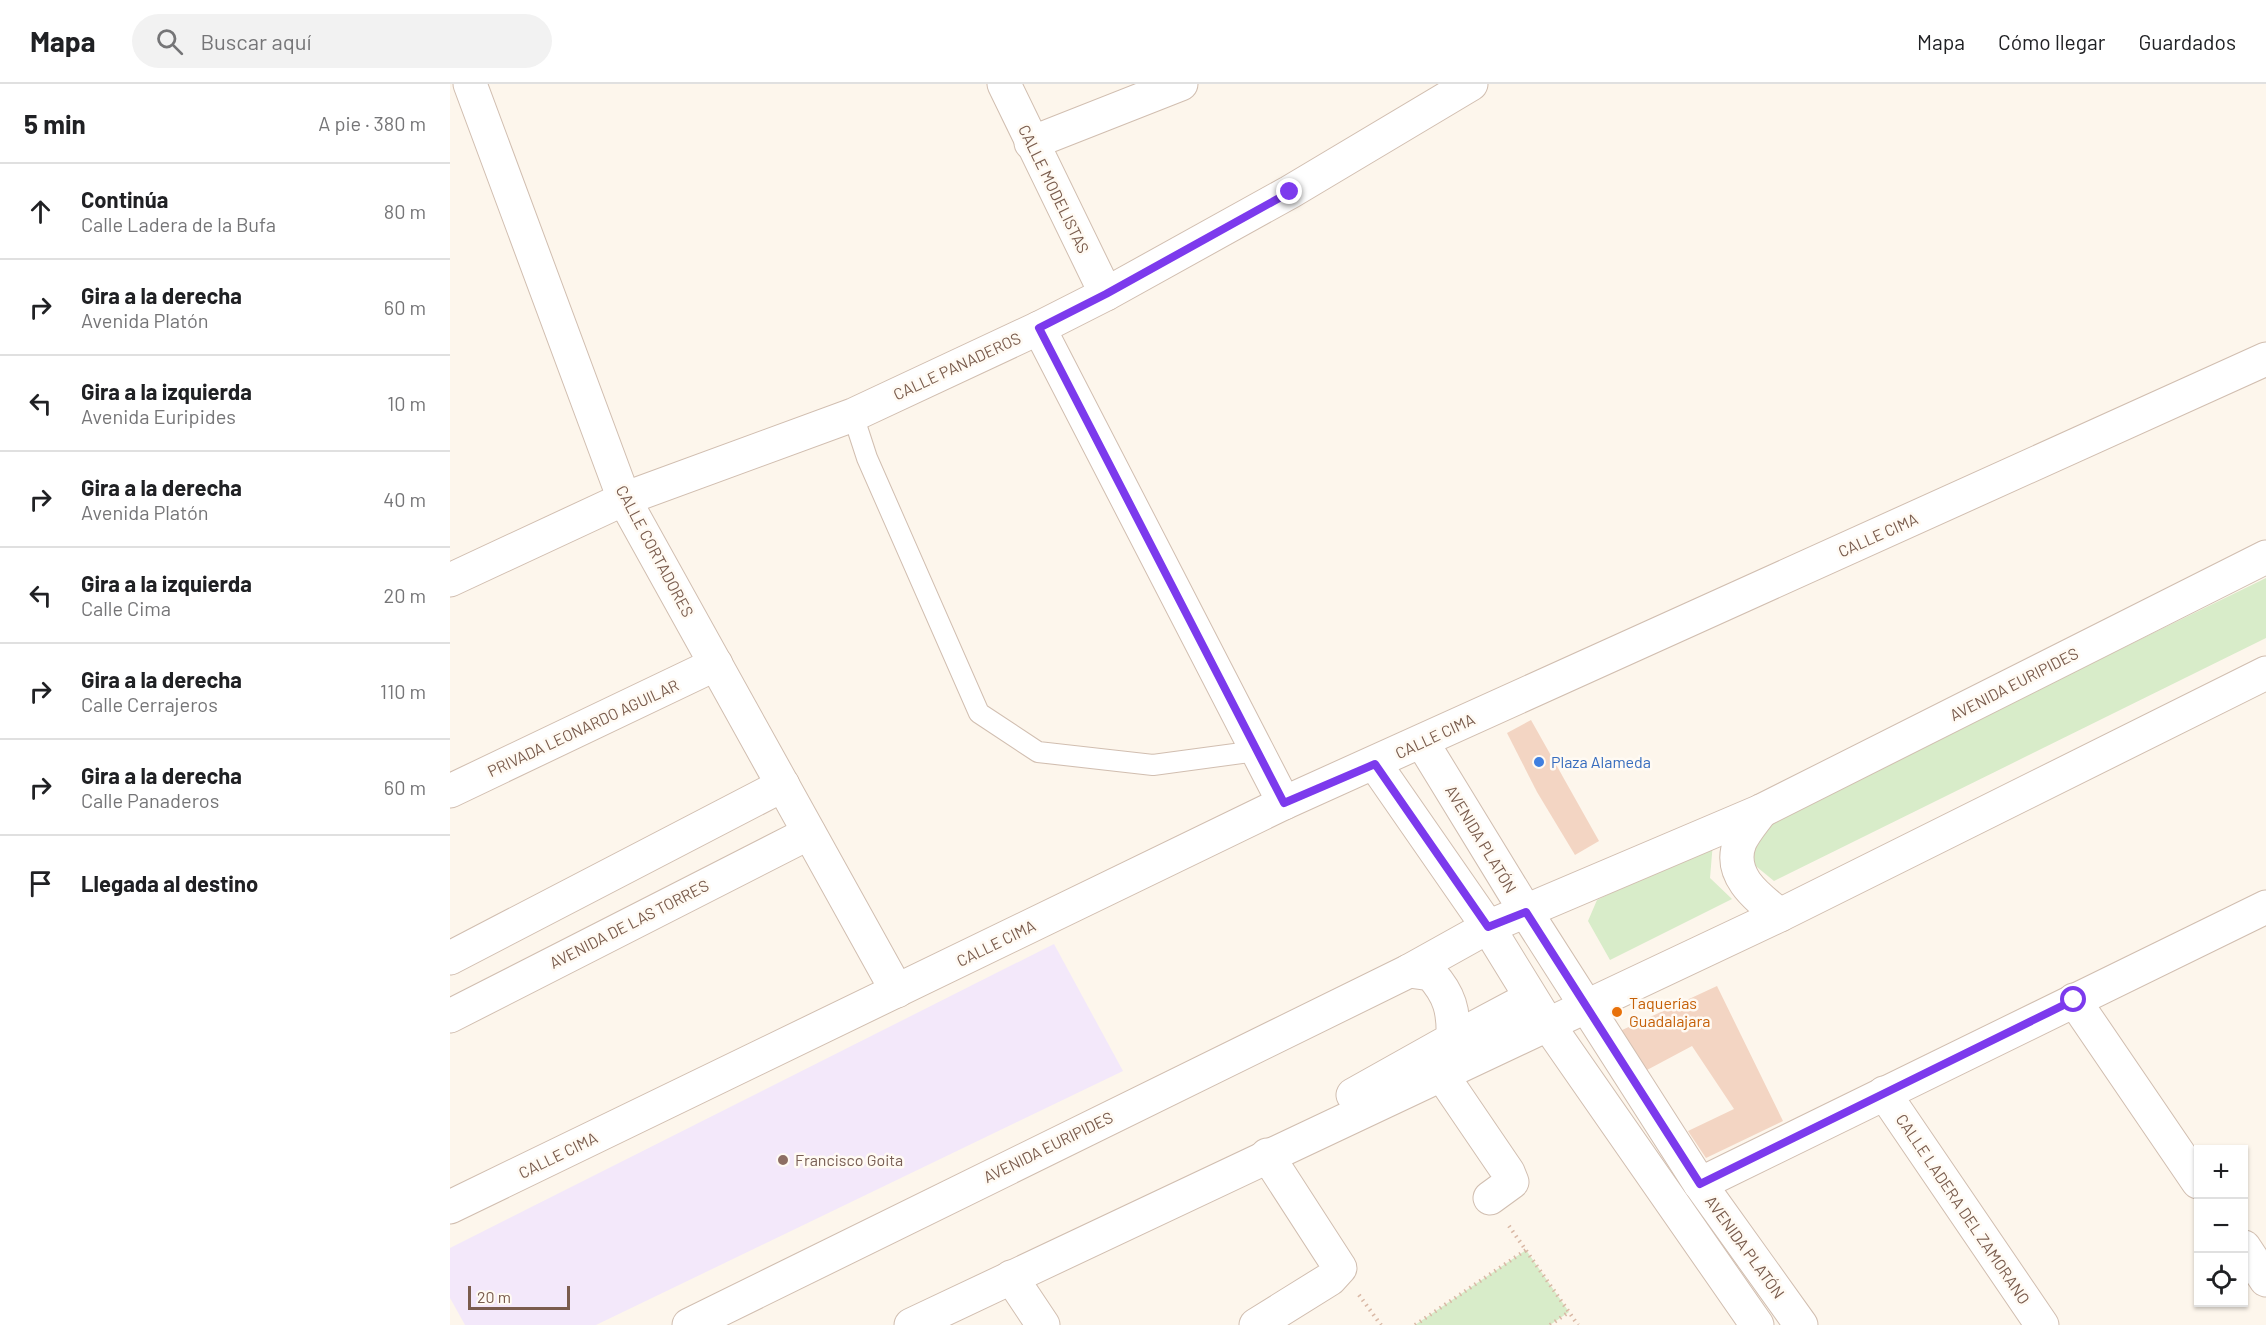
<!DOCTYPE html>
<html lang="es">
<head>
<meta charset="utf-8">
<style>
  body { margin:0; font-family:Barlow,sans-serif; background:#f2f2f2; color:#202124 }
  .controls { position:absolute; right:18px; bottom:18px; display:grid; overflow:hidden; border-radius:0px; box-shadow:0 2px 4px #0004 }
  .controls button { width:54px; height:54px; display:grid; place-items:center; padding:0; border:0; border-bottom:2px solid #e0e0e0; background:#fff; color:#202124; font:30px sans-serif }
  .scale { position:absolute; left:18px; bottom:15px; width:102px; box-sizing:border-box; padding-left:6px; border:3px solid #7a5c4d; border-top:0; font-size:16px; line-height:21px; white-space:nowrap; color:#7a5c4d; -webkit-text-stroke:4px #fffaf3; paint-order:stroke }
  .stop { position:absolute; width:18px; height:18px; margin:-14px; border:4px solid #7c3aed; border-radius:50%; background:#fff }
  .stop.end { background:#7c3aed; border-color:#fff; box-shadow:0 2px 6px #0008 }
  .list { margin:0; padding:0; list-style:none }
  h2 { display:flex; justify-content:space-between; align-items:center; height:78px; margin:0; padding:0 24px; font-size:26px }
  h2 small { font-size:20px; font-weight:400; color:#757577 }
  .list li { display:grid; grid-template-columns:39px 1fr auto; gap:18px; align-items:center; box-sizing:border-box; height:96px; padding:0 24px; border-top:2px solid #e0e0e0 }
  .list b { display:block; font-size:22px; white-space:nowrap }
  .list p { margin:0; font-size:20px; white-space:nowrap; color:#757577 }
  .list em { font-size:20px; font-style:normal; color:#757577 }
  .icon { flex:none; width:33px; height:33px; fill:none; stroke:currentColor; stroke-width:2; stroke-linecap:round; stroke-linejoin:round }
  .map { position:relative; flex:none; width:1816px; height:1241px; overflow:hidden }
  header { display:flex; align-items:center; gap:36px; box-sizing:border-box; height:84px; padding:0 30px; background:#fff; border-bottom:2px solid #e0e0e0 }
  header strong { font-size:28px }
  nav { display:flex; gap:33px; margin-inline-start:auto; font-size:21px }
  .search { width:420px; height:54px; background:#f2f2f2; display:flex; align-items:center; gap:15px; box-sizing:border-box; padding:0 21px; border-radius:33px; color:#757577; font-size:22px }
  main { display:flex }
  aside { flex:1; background:#fff }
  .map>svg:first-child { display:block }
  .education { fill:#f3e8fa }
  .green { fill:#d8ecc9 }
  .building { fill:#f3d5c3 }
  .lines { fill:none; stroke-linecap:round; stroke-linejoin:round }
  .lane-casing { stroke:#d1beb0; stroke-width:22 }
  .street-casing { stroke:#d1beb0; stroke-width:35 }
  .path { stroke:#d9b8a5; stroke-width:4; stroke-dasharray:1.5 4.5; stroke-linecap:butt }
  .lane { stroke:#fff; stroke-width:20 }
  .street { stroke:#fff; stroke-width:33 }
  .route { stroke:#7c3aed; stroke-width:8 }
  .shop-dot { fill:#3f7fe0; stroke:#fffaf3; stroke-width:2 }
  .food-dot { fill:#e8710a; stroke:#fffaf3; stroke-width:2 }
  .education-dot { fill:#8d6e63; stroke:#fffaf3; stroke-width:2 }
  .labels { text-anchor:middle; stroke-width:5; stroke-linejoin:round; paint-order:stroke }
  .street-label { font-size:16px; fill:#7a5c4d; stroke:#fffaf3 }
  .shop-label { font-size:16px; fill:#366cbe; stroke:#fffaf3; text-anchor:start }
  .food-label { font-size:16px; fill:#c56008; stroke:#fffaf3; text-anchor:start }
  .education-label { font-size:16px; fill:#785e54; stroke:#fffaf3; text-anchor:start }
</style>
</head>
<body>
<header>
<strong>Mapa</strong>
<div class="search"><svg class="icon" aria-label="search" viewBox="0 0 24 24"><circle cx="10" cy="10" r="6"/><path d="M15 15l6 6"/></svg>Buscar aquí</div>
<nav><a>Mapa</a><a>Cómo llegar</a><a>Guardados</a></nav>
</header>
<main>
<aside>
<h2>5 min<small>A pie · 380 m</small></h2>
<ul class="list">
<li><svg class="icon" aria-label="ahead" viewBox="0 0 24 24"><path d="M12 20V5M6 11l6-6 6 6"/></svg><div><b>Continúa</b><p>Calle Ladera de la Bufa</p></div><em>80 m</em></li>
<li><svg class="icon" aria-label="right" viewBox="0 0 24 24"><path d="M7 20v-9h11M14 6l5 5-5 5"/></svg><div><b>Gira a la derecha</b><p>Avenida Platón</p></div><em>60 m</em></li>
<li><svg class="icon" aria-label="left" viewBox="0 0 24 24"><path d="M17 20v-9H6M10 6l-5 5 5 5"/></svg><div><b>Gira a la izquierda</b><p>Avenida Euripides</p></div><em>10 m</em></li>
<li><svg class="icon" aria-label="right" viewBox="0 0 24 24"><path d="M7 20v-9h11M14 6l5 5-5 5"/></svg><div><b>Gira a la derecha</b><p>Avenida Platón</p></div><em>40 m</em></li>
<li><svg class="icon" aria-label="left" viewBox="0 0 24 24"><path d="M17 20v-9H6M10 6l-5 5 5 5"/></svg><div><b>Gira a la izquierda</b><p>Calle Cima</p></div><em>20 m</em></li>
<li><svg class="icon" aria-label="right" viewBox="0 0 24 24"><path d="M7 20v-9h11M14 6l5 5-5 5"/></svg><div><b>Gira a la derecha</b><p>Calle Cerrajeros</p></div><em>110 m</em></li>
<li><svg class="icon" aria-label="right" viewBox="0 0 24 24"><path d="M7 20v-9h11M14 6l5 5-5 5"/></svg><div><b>Gira a la derecha</b><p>Calle Panaderos</p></div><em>60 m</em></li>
<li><svg class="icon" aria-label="arrive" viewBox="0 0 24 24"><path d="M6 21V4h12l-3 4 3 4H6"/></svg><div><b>Llegada al destino</b></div></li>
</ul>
</aside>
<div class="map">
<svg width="1816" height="1241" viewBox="0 0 1816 1241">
  <rect width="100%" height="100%" fill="#fdf6ec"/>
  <path class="education" d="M604 860 673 987 146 1241H15L0 1214V1164Z"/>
  <g class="green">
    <path d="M1816 494V554L1324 797 1302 779 1303 754 1335 729Z"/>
    <path d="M1263 758 1260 794 1282 815 1160 876 1138 837 1147 816Z"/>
    <path d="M1076 1166 1119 1228 1100 1241H965Z"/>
  </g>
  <g class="building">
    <path d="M1081 636 1149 757 1125 771 1087 708 1057 649Z"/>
    <path d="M1267 902 1333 1037 1256 1074 1238 1047 1284 1025 1242 962 1197 986 1170 947Z"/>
  </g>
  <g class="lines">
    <defs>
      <path id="lane" d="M403 331 417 374 529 629 588 668 703 681 807 667"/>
      <g id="street">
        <path d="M20 0 174 415 447 907"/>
        <path d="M554 0 656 210"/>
        <path d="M581 59 731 0"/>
        <path d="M589 244 834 719"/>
        <path d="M0 496 174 415 403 331 589 244 656 210 840 108 1021 0"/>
        <path d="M972 658 1076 828 1250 1100 1351 1241"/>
        <path d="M925 680 1038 843 1097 939 1307 1241"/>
        <path d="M0 707 266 580"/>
        <path d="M1311 727C1305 736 1295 747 1290 758 1277 791 1307 813 1330 831"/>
        <path d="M0 874 333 701"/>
        <path d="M1624 916 1748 1098"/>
        <path d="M0 932 359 749"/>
        <path d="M1003 955 1080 914"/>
        <path d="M992 991 1058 1088 1062 1098 1040 1114"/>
        <path d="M1434 1009 1592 1241"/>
        <path d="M903 1011 1003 955C1004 927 1000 911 981 890L959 887"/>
        <path d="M1250 1100 1816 823"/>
        <path d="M0 1123 834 719 1816 275"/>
        <path d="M1794 1163 1816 1196"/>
        <path d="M561 1193 593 1241"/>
        <path d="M239 1241 959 887 1038 843 1311 727 1816 473"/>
        <path d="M461 1241 1330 831 1816 589"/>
        <path d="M806 1241 880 1195 890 1184 817 1071"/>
      </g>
    </defs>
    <use href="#lane" class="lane-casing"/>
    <use href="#street" class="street-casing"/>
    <g class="path">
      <path d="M1059 1142 1128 1241"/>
      <path d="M909 1211 931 1241"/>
      <path d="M965 1241 1076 1166"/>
      <path d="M1100 1241 1119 1228"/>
    </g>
    <use href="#lane" class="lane"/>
    <use href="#street" class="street"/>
  </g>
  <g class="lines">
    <path class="route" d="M840 108 656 210 589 244 834 719 925 680 1038 843 1076 828 1250 1100 1624 916"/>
  </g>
  <circle class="shop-dot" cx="1089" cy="678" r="6"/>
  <circle class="food-dot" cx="1167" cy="928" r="6"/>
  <circle class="education-dot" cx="333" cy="1076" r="6"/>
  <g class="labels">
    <g class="street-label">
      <text transform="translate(604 105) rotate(64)" y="6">CALLE MODELISTAS</text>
      <text transform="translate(507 282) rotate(-25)" y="6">CALLE PANADEROS</text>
      <text transform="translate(1428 451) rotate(-24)" y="6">CALLE CIMA</text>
      <text transform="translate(205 467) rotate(62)" y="6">CALLE CORTADORES</text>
      <text transform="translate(1564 600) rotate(-27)" y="6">AVENIDA EURIPIDES</text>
      <text transform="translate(133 644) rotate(-25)" y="6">PRIVADA LEONARDO AGUILAR</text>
      <text transform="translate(985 652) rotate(-25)" y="6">CALLE CIMA</text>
      <text transform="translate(1031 755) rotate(59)" y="6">AVENIDA PLATÓN</text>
      <text transform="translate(179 840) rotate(-27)" y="6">AVENIDA DE LAS TORRES</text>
      <text transform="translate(546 859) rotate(-26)" y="6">CALLE CIMA</text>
      <text transform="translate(598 1063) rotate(-26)" y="6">AVENIDA EURIPIDES</text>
      <text transform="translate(108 1071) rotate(-26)" y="6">CALLE CIMA</text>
      <text transform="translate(1513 1125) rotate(56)" y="6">CALLE LADERA DEL ZAMORANO</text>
      <text transform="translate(1295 1163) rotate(54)" y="6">AVENIDA PLATÓN</text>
    </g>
    <g class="shop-label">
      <text x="1101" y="684">Plaza Alameda</text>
    </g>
    <g class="food-label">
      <text x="1179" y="925">Taquerías<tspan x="1179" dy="18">Guadalajara</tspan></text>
    </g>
    <g class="education-label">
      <text x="345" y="1082">Francisco Goita</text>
    </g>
  </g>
</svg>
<div class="controls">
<button>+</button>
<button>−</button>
<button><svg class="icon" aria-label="locate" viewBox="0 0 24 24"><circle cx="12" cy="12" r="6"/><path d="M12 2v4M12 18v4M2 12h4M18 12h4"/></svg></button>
</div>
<div class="scale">20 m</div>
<div class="stop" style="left:1624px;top:916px"></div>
<div class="stop end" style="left:840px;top:108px"></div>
</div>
</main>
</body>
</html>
